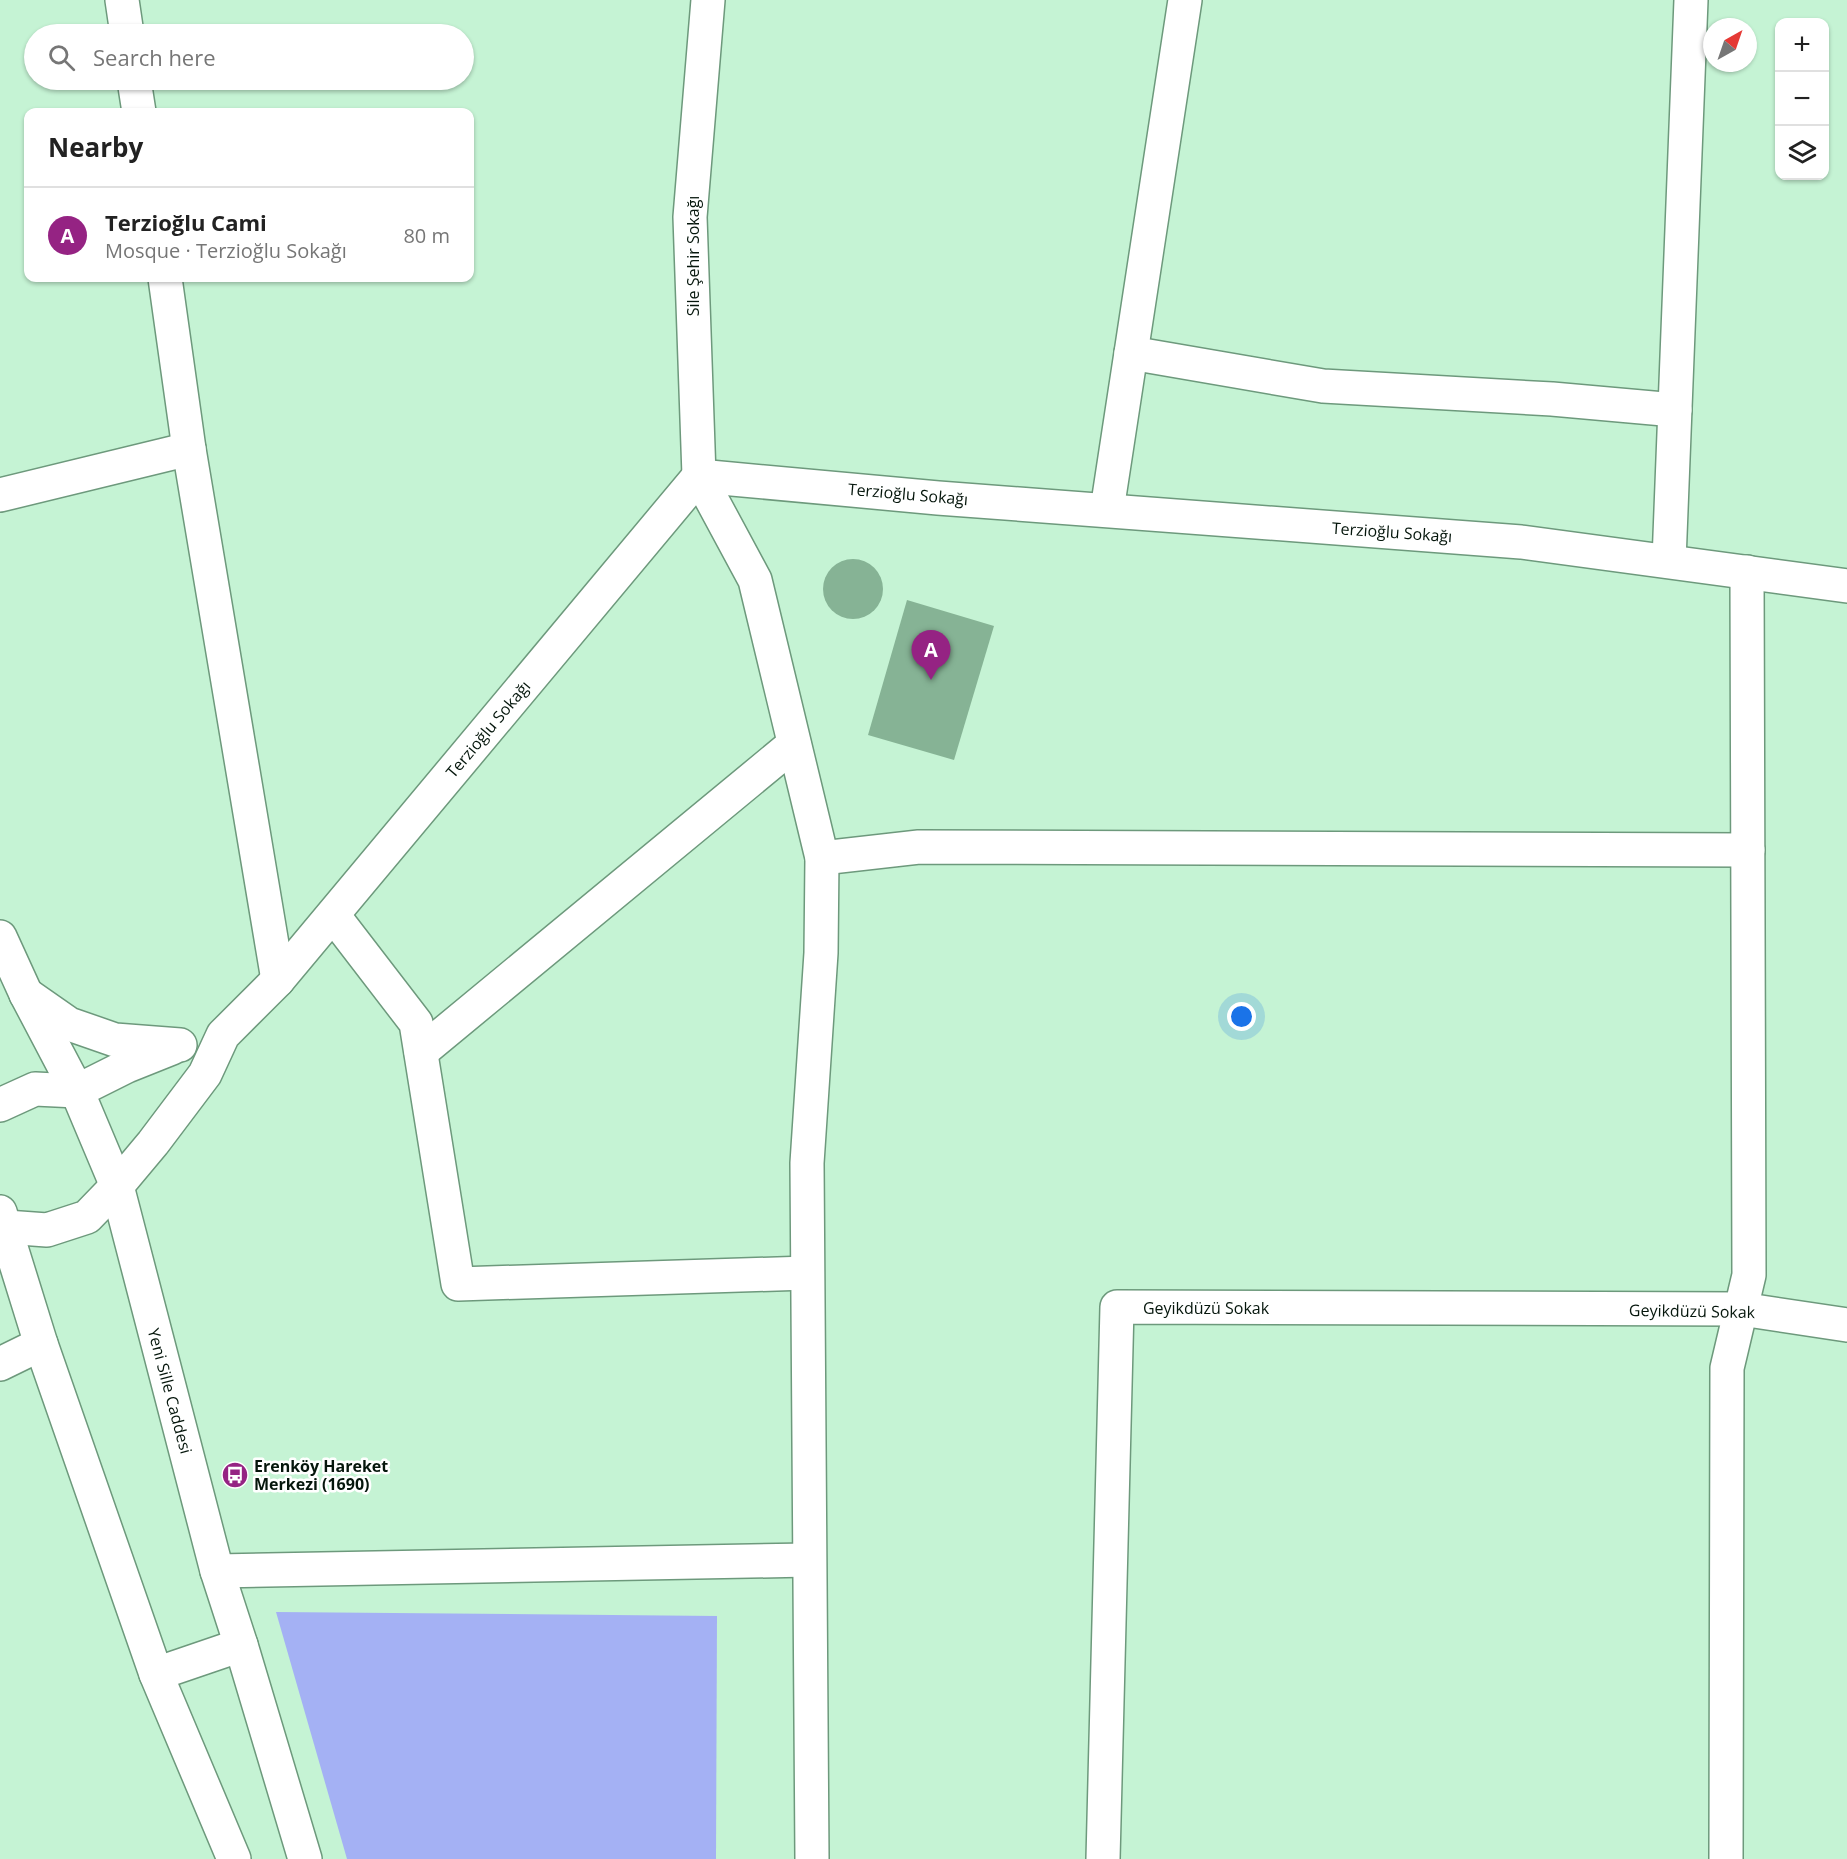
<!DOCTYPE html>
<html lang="en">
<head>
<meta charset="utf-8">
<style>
  body { margin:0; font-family:"Open Sans",sans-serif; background:#f6f6f6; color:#222 }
  .controls { position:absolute; right:18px; top:18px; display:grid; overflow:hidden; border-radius:12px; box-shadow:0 2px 4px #0004 }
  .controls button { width:54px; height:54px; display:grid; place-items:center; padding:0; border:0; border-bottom:2px solid #e0e0e0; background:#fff; color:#222; font:30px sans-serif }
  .compass { position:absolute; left:1703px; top:18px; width:54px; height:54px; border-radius:50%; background:#fff; box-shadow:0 2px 4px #0004; rotate:40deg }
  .you { position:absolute; left:1242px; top:1017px; width:21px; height:21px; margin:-15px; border:4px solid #fff; border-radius:50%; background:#1a73e8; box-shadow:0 0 0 9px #1a73e833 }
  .badge { display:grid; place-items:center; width:39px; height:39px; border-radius:50%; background:#952383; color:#fff; font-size:20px; font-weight:700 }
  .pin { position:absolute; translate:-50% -50px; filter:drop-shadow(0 2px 3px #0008) }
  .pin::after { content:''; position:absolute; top:32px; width:21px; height:18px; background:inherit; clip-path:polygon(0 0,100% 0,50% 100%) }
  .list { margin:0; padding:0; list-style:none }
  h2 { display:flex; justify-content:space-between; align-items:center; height:78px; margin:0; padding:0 24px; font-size:26px }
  h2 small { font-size:20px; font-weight:400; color:#767676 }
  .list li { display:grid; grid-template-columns:39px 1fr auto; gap:18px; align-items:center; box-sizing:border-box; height:96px; padding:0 24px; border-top:2px solid #e0e0e0 }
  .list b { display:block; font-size:22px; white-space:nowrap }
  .list p { margin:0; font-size:20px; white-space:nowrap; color:#767676 }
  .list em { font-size:20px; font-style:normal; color:#767676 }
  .icon { flex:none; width:33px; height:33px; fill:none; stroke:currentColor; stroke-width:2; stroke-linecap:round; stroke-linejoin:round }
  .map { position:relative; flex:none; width:1847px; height:1859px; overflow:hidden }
  .search { position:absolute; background:#fff; box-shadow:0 2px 4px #0004; left:24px; top:24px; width:450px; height:66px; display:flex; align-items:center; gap:15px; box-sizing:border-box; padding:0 21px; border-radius:33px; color:#767676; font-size:22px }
  .panel { position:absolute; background:#fff; box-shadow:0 2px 4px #0004; left:24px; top:108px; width:450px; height:174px; border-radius:12px }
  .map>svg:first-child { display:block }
  .green { fill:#a4b1f4 }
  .building { fill:#86b395 }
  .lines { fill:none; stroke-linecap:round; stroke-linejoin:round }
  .minor-casing { stroke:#6d997c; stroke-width:36 }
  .major-casing { stroke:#6d997c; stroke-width:36 }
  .minor { stroke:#fff; stroke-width:33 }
  .major { stroke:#fff; stroke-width:33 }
  .labels { text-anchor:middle; stroke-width:5; stroke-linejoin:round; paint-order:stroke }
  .street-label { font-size:16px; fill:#05160c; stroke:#fff }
  .poi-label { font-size:16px; font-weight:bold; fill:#05160c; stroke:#fff; text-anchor:start }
</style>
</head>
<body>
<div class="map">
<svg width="1847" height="1859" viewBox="0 0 1847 1859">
  <rect width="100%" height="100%" fill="#c5f3d4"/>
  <path class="green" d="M276 1612 717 1616 716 1859H347Z"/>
  <g class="building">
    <circle cx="853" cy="589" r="30"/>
    <path d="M907 600 994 626 954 760 868 735Z"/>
  </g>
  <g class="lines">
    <defs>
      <g id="minor">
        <path d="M122 0 127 34"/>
        <path d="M708 0 690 217 699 476 755 580 822 858 821 953 807 1163 812 1859"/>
        <path d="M134 80 139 112"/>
        <path d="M165 278 189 449 278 980"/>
        <path d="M1131 353 1323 386 1552 399 1675 410"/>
        <path d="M0 495 189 449"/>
        <path d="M1107 510 1185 0"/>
        <path d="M1669 561 1691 0"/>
        <path d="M822 858 919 847 1748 850"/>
        <path d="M333 915 416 1023 458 1284 807 1273"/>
        <path d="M26 994 69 1024 115 1040 180 1045"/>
        <path d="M421 1052 794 744"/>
        <path d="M77 1091 127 1066 172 1048"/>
        <path d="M117 1186 153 1143 205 1074 223 1035 278 980 699 476 938 498 1521 542 1847 586"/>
        <path d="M0 1364 41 1344"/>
        <path d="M217 1571 809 1560"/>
        <path d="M156 1674 241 1645"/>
        <path d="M1103 1859 1117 1307 1741 1309 1847 1325"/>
        <path d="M1726 1859 1727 1368 1749 1275 1747 572"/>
      </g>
      <g id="major">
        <path d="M0 937 26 994 77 1091 117 1186 217 1571 241 1645 305 1859"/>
        <path d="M0 1105 35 1089 77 1091"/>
        <path d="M0 1212 41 1344 156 1674 234 1859"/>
        <path d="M6 1227 47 1230 87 1217 117 1186"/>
      </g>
    </defs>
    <use href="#minor" class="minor-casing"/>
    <use href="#major" class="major-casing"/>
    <use href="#minor" class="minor"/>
    <use href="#major" class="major"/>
  </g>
  <defs>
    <symbol id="bus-disc" viewBox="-11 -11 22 22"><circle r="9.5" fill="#952383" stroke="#fff"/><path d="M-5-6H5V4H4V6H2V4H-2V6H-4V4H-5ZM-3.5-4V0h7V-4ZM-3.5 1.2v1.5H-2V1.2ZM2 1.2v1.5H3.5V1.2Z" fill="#fff"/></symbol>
  </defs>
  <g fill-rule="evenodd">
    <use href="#bus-disc" x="220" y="1460" width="30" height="30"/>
  </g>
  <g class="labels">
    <g class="street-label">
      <text transform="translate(693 256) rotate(-90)" y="6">Sile Şehir Sokağı</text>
      <text transform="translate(908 494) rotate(5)" y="6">Terzioğlu Sokağı</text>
      <text transform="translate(1392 532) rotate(4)" y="6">Terzioğlu Sokağı</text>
      <text transform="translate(488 729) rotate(-50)" y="6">Terzioğlu Sokağı</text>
      <text x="1206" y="1314">Geyikdüzü Sokak</text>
      <text transform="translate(1692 1311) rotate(1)" y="6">Geyikdüzü Sokak</text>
      <text transform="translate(170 1391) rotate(75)" y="6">Yeni Sille Caddesi</text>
    </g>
    <g class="poi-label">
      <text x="254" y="1472">Erenköy Hareket<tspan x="254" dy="18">Merkezi (1690)</tspan></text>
    </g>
  </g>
</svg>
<div class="controls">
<button>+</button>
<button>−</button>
<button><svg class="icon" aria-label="layers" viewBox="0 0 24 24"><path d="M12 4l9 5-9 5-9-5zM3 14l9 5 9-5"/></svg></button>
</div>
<svg class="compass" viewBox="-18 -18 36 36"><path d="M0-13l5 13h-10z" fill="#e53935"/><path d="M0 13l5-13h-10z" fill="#767676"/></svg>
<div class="you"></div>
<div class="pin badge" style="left:931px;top:680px">A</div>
<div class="search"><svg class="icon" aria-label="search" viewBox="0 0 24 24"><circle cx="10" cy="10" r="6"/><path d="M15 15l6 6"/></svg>Search here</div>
<section class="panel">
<h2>Nearby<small></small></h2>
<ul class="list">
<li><span class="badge">A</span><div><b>Terzioğlu Cami</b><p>Mosque · Terzioğlu Sokağı</p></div><em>80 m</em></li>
</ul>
</section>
</div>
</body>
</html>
